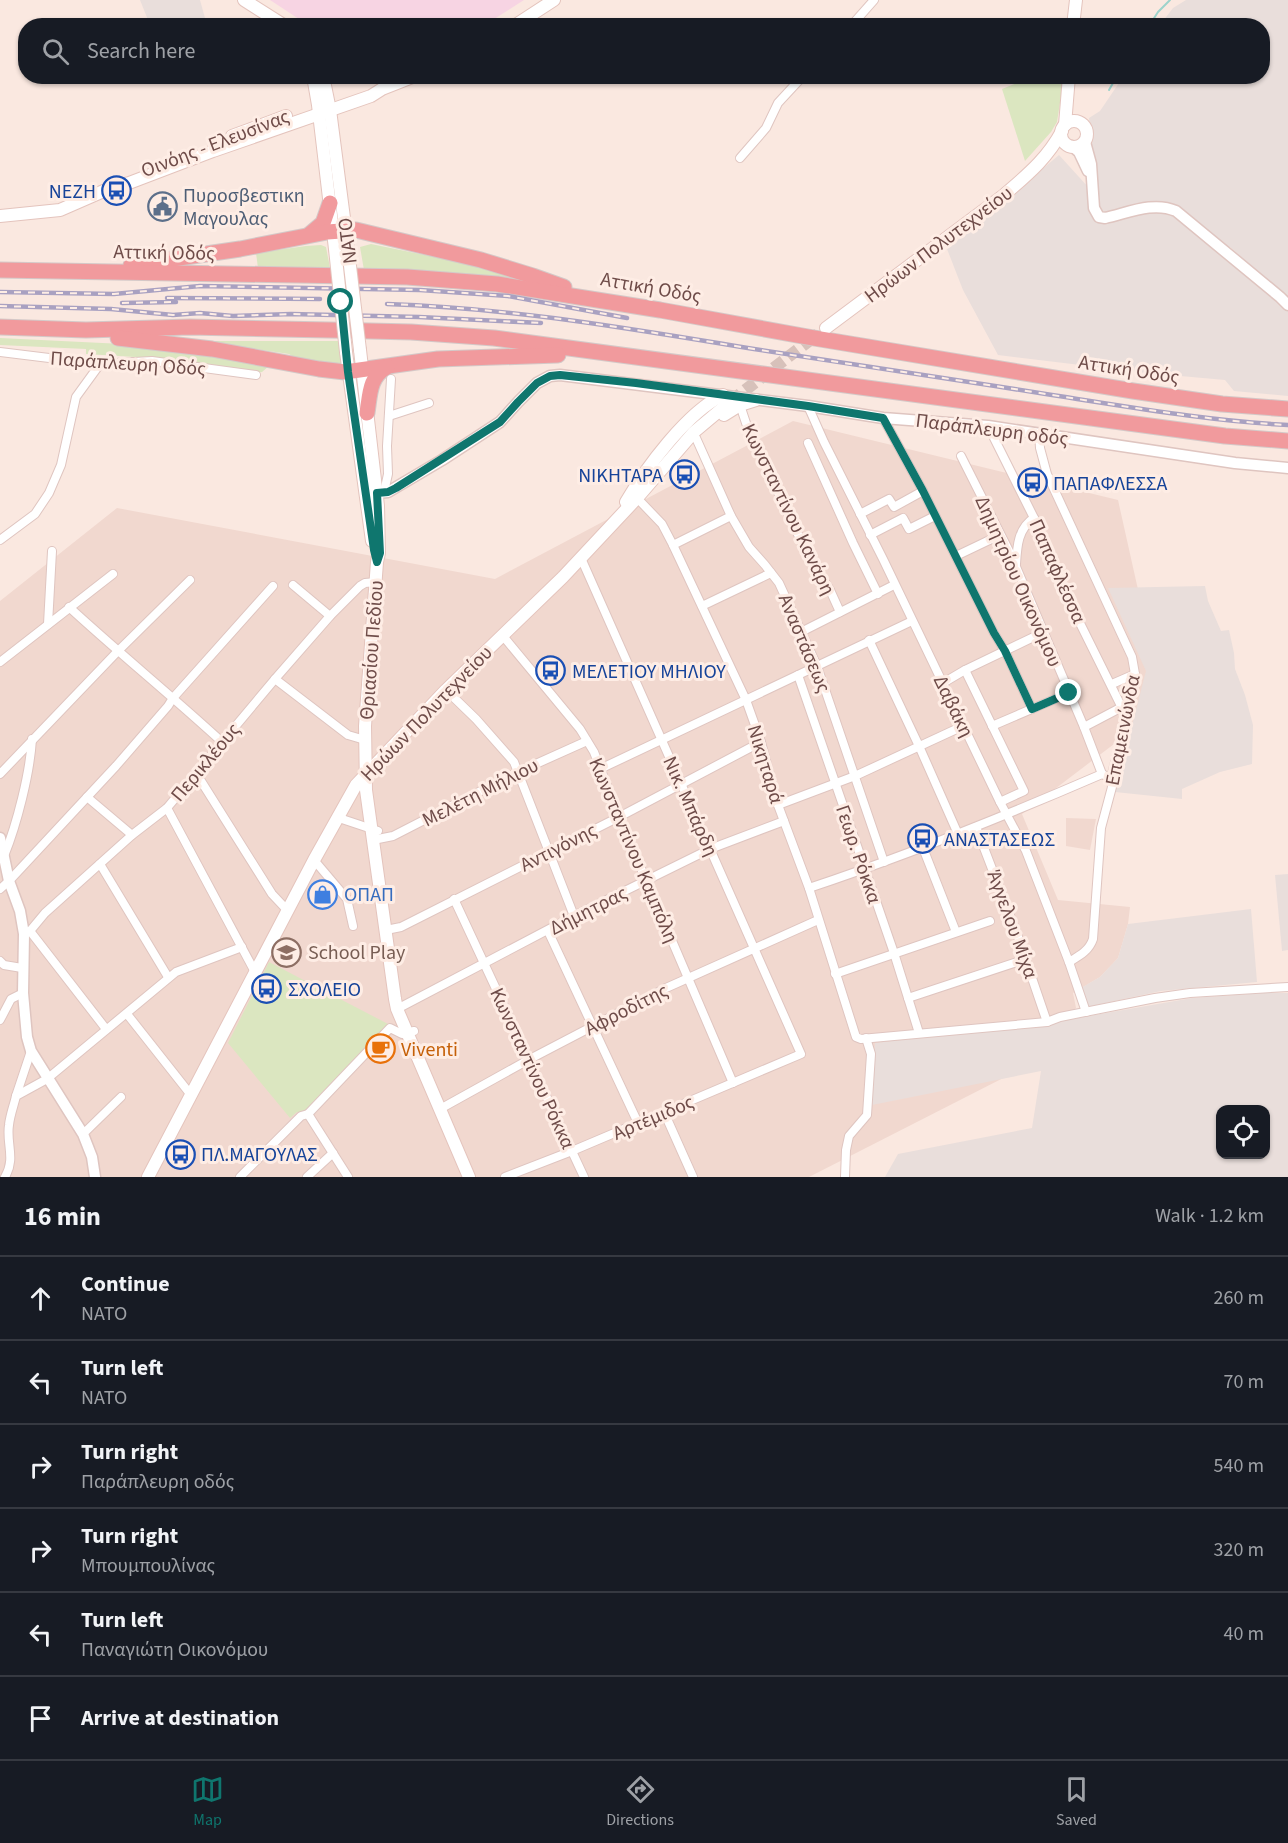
<!DOCTYPE html>
<html lang="en">
<head>
<meta charset="utf-8">
<style>
  body { margin:0; font-family:"Source Sans 3",sans-serif; background:#242831; color:#f1f3f6 }
  .controls { position:absolute; right:18px; bottom:18px; display:grid; overflow:hidden; border-radius:12px; box-shadow:0 2px 4px #0004 }
  .controls button { width:54px; height:54px; display:grid; place-items:center; padding:0; border:0; border-bottom:2px solid #363941; background:#171b24; color:#f1f3f6; font:30px sans-serif }
  .stop { position:absolute; width:18px; height:18px; margin:-14px; border:4px solid #0f766e; border-radius:50%; background:#fff }
  .stop.end { background:#0f766e; border-color:#fff; box-shadow:0 2px 6px #0008 }
  .list { margin:0; padding:0; list-style:none }
  h2 { display:flex; justify-content:space-between; align-items:center; height:78px; margin:0; padding:0 24px; font-size:26px }
  h2 small { font-size:20px; font-weight:400; color:#9ea1a6 }
  .list li { display:grid; grid-template-columns:39px 1fr auto; gap:18px; align-items:center; box-sizing:border-box; height:84px; padding:0 24px; border-top:2px solid #363941 }
  .list b { display:block; font-size:22px; white-space:nowrap }
  .list p { margin:0; font-size:20px; white-space:nowrap; color:#9ea1a6 }
  .list em { font-size:20px; font-style:normal; color:#9ea1a6 }
  .icon { flex:none; width:33px; height:33px; fill:none; stroke:currentColor; stroke-width:2; stroke-linecap:round; stroke-linejoin:round }
  .map { position:relative; flex:none; width:1288px; height:1177px; overflow:hidden }
  .search { position:absolute; background:#171b24; box-shadow:0 2px 4px #0004; left:18px; right:18px; top:18px; height:66px; display:flex; align-items:center; gap:15px; box-sizing:border-box; padding:0 21px; border-radius:24px; color:#9ea1a6; font-size:22px }
  .sheet { height:582px; background:#171b24 }
  nav { display:flex; justify-content:space-around; align-items:center; box-sizing:border-box; height:84px; border-top:2px solid #363941; background:#171b24; font-size:16px; color:#9ea1a6 }
  nav a { display:grid; justify-items:center; gap:3px }
  nav .on { color:#0f766e }
  .map>svg:first-child { display:block }
  .residential { fill:#f1d8cf }
  .industrial { fill:#e9dedb; fill-rule:evenodd }
  .medical { fill:#f7d4e3 }
  .green { fill:#dbe6c0 }
  .lines { fill:none; stroke-linecap:round; stroke-linejoin:round }
  .stream { stroke:#9dd3cb; stroke-width:2 }
  .secondary-tunnel { stroke:#d7c1ba; stroke-width:12; stroke-dasharray:12 6; stroke-linecap:butt }
  .minor-casing { stroke:#dfc5c0; stroke-width:10 }
  .tertiary-casing { stroke:#dfc5c0; stroke-width:13 }
  .secondary-casing { stroke:#e4c4bd; stroke-width:14 }
  .motorway-casing { stroke:#d4c9c8; stroke-width:17 }
  .minor { stroke:#fff; stroke-width:8 }
  .tertiary { stroke:#fff; stroke-width:10 }
  .secondary { stroke:#fff; stroke-width:12 }
  .motorway { stroke:#f19a9d; stroke-width:15 }
  .rail-casing { stroke:#a9a1c1; stroke-width:4.5 }
  .rail { stroke:#feede5; stroke-width:2; stroke-dasharray:7; stroke-linecap:butt }
  .secondary-bridge-casing { stroke:#e4c4bd; stroke-width:14; stroke-linecap:butt }
  .secondary-bridge { stroke:#fff; stroke-width:12 }
  .route { stroke:#0f766e; stroke-width:8 }
  .labels { text-anchor:middle; stroke-width:6; stroke-linejoin:round; paint-order:stroke }
  .street-label { font-size:20px; fill:#6f4c49; stroke:#feede5 }
  .transit-label { font-size:20px; fill:#164399; stroke:#feede5; text-anchor:start }
  .service-label { font-size:20px; fill:#4e5e75; stroke:#feede5; text-anchor:start }
  .shop-label { font-size:20px; fill:#366cbe; stroke:#feede5; text-anchor:start }
  .education-label { font-size:20px; fill:#785e54; stroke:#feede5; text-anchor:start }
  .food-label { font-size:20px; fill:#c56008; stroke:#feede5; text-anchor:start }
</style>
</head>
<body>
<div class="map">
<svg width="1288" height="1177" viewBox="0 0 1288 1177">
  <rect width="100%" height="100%" fill="#fae8e0"/>
  <g class="residential">
    <path d="M793 421 1118 500 1164 706 1022 814 1058 900 1130 907 1128 924 1118 958 1100 977 1073 993 1076 1008 1015 1072 809 1177H0V601L117 508 495 579Z"/>
    <path d="M1066 818 1096 819 1090 850 1066 846Z"/>
  </g>
  <g class="industrial">
    <path d="M140 0H200L205 18 184 25H150Z"/>
    <path d="M1186 0H1288V298L1230 247 1226 248 1177 205 1142 204 1109 213 1102 211 1098 206 1089 118 1100 111 1123 77 1262 76V26L1160 25 1173 8Z"/>
    <path d="M1059 155 1089 188 1094 216 1165 211 1176 215 1284 306 1288 311V396L1234 391 1225 380 1147 373 998 355 963 290 947 249Z"/>
    <path d="M1205 586 1208 601 1221 631 1229 630 1234 653 1235 669 1245 695 1253 725 1252 764 1220 772 1182 789V799L1115 792 1146 671 1108 588Z"/>
    <path d="M1288 874V950L1282 951 1275 875Z"/>
    <path d="M1251 909 1257 982 1161 991 1087 1007 1081 988 1100 977 1118 958 1128 924Z"/>
    <path d="M1264 993H1288V1177H885L898 1154 1032 1128 1041 1071 872 1105 875 1043 1043 1024 1192 998ZM1220 1110H1266V1154H1220Z"/>
  </g>
  <path class="medical" d="M270 0H524L483 26 308 25Z"/>
  <g class="green">
    <path d="M1032 77H1064L1057 122 1051 132 1025 161 1002 89Z"/>
    <path d="M371 244 459 262 512 276 511 280 364 270 360 247Z"/>
    <path d="M321 245 326 247 330 268H258L256 253 306 246Z"/>
    <path d="M0 338 123 344 186 351 269 366 262 372 255 373 168 359 86 354V349L0 345Z"/>
    <path d="M215 341H339L341 364 298 360 289 354 214 343Z"/>
    <path d="M269 962 390 1025 304 1112H297L290 1118 228 1043Z"/>
  </g>
  <g class="lines">
    <g class="stream">
      <path d="M1149 26 1158 12 1170 0"/>
      <path d="M1109 90 1117 76"/>
    </g>
    <path class="secondary-tunnel" d="M731 401 818 334"/>
    <defs>
      <g id="minor">
        <path d="M851 26 874 0"/>
        <path d="M740 158 766 128 778 103 803 76"/>
        <path d="M0 352 98 364 152 361 256 375"/>
        <path d="M740 405 747 426 790 518 810 559 830 590 840 612"/>
        <path d="M808 406 824 442 883 559 1000 802 1026 851 1069 962 1086 1012"/>
        <path d="M389 416 429 403"/>
        <path d="M883 418 923 491 994 633 1005 651 1032 709"/>
        <path d="M988 426 1034 518 1069 601 1126 716"/>
        <path d="M1039 433 1040 448 1047 474 1132 657 1135 674 1127 716 1111 778 1112 787 1101 828 1093 939C1089 951 1079 956 1069 962"/>
        <path d="M696 438 731 516 749 547 765 565 779 583 817 666 884 862"/>
        <path d="M808 443 853 543 878 594"/>
        <path d="M961 456 1011 555 1084 727 1102 774"/>
        <path d="M384 492 388 474 387 446 391 379"/>
        <path d="M637 498 662 524 673 545 746 700 761 742 778 805 809 888 856 1037 861 1039 1047 1022 1060 1017 1155 998 1190 993 1288 987"/>
        <path d="M860 514 889 499 894 507 923 491"/>
        <path d="M870 535 903 518 909 529 935 516"/>
        <path d="M0 540 35 514 49 493 61 465 76 397 100 364"/>
        <path d="M673 545 731 516"/>
        <path d="M956 556 1000 535"/>
        <path d="M1016 564C1017 547 1018 528 1034 518"/>
        <path d="M293 585 330 616"/>
        <path d="M702 606 771 573"/>
        <path d="M69 607C119 653 172 696 222 742"/>
        <path d="M48 624 52 551"/>
        <path d="M801 632 894 585"/>
        <path d="M503 636 580 729 594 752 619 817 733 1083"/>
        <path d="M869 640 919 746 958 834"/>
        <path d="M0 662 113 574"/>
        <path d="M965 670 1024 791 1000 802"/>
        <path d="M798 675 894 953 919 1033"/>
        <path d="M275 679 348 735 365 740"/>
        <path d="M943 683 965 670 1044 632"/>
        <path d="M1112 684 1135 674"/>
        <path d="M446 690 476 719 514 762 574 916"/>
        <path d="M992 726 1069 693"/>
        <path d="M1084 727 1122 707"/>
        <path d="M600 769 912 621"/>
        <path d="M196 773 272 894 288 911"/>
        <path d="M0 774 117 652 190 580"/>
        <path d="M87 797 132 835"/>
        <path d="M778 805 855 776 963 726"/>
        <path d="M167 808 255 972"/>
        <path d="M339 818 378 831"/>
        <path d="M976 827 1017 934 1047 1022"/>
        <path d="M373 840 393 836 518 772 587 741"/>
        <path d="M923 848 956 932"/>
        <path d="M4 856C17 824 30 773 32 739"/>
        <path d="M314 860 347 899 353 926"/>
        <path d="M100 864 168 977"/>
        <path d="M809 888C908 855 1005 816 1102 774L1104 775"/>
        <path d="M0 889 9 881 116 766 168 706 173 698 273 586"/>
        <path d="M454 899 584 1177"/>
        <path d="M386 930 401 927 619 817 761 742"/>
        <path d="M30 931 106 1029"/>
        <path d="M548 931 638 1123"/>
        <path d="M24 934 30 931 45 913 132 835 167 808 275 679 330 616 360 586 365 583 376 582"/>
        <path d="M0 961 4 965 22 968"/>
        <path d="M835 974 990 921"/>
        <path d="M908 998 1026 959"/>
        <path d="M397 1009 574 916 710 849 784 821"/>
        <path d="M127 1014 191 1095"/>
        <path d="M0 1020 11 999 23 993"/>
        <path d="M16 1096 31 1051"/>
        <path d="M440 1109 530 1059 666 988 818 920"/>
        <path d="M664 1112 693 1177"/>
        <path d="M308 1114 348 1177"/>
        <path d="M83 1134 121 1097"/>
        <path d="M5 1177C16 1158 6 1144 9 1125 10 1115 14 1105 16 1096L47 1079 176 972 242 947"/>
        <path d="M240 1177 301 1116 308 1114 390 1028 402 1034 414 1031"/>
        <path d="M307 1177 333 1153"/>
        <path d="M505 1177 572 1151 801 1054 581 558"/>
        <path d="M845 1177 846 1150 849 1136 867 1115 871 1054 866 1038"/>
      </g>
      <g id="tertiary">
        <path d="M1085 142 1091 164 1094 208 1099 217 1105 218C1128 213 1153 201 1176 211L1280 297 1288 305"/>
        <path d="M1072 146 1079 152 1088 171"/>
        <path d="M377 493 388 492 442 460 500 422 518 402 537 383 550 376 560 375 808 406 883 418 988 426 1235 463 1288 468"/>
        <path d="M0 838 9 881 20 911 24 934 23 993 27 1037 31 1051 83 1134 92 1157 95 1177"/>
      </g>
      <g id="secondary">
        <path d="M244 0 285 26"/>
        <path d="M514 26 554 0"/>
        <path d="M1073 26 1076 0"/>
        <path d="M313 76 318 105 335 249"/>
        <path d="M323 76 330 110 348 249"/>
        <circle cx="1074" cy="134" r="13"/>
        <path d="M1065 125 1069 76"/>
        <path d="M232 136 286 116"/>
        <path d="M0 216 60 210 115 186 129 183 213 151 371 96 382 89 415 76"/>
        <path d="M826 328 1004 195C1027 175 1047 159 1062 131"/>
        <path d="M360 350 378 506 379 553 377 562 365 726 366 790 395 999 397 1009 469 1177"/>
        <path d="M346 352 372 541"/>
        <path d="M724 415 740 405 756 400"/>
        <path d="M626 502C646 468 687 412 723 395"/>
        <path d="M148 1177 314 860 356 785 446 690 563 577 637 498 694 432 731 401"/>
      </g>
      <g id="motorway">
        <path d="M310 234 323 223 330 203"/>
        <path d="M131 265 240 249 327 232 356 230 481 260 533 276 564 287"/>
        <path d="M0 270 407 277 497 284 660 310 808 337 1133 391 1222 404 1288 409"/>
        <path d="M0 327 86 330 190 327 329 330 411 332 494 338 1225 436 1288 441"/>
        <path d="M118 338 212 349 319 369 345 372 438 359 558 355"/>
        <path d="M367 413C370 394 369 377 387 367"/>
      </g>
    </defs>
    <use href="#minor" class="minor-casing"/>
    <use href="#tertiary" class="tertiary-casing"/>
    <use href="#secondary" class="secondary-casing"/>
    <use href="#motorway" class="motorway-casing"/>
    <use href="#minor" class="minor"/>
    <use href="#tertiary" class="tertiary"/>
    <use href="#secondary" class="secondary"/>
    <use href="#motorway" class="motorway"/>
    <defs>
      <g id="rail">
        <path d="M0 292 114 294 200 286 420 290 508 296 627 318"/>
        <path d="M167 298 320 299"/>
        <path d="M122 303 176 302"/>
        <path d="M387 304C513 308 631 329 754 349 854 365 953 379 1052 395 1130 407 1209 421 1288 425"/>
        <path d="M0 306 111 309 173 315 200 313 233 316 291 314 419 317 541 323"/>
      </g>
    </defs>
    <use href="#rail" class="rail-casing"/>
    <use href="#rail" class="rail"/>
    <defs>
      <g id="secondary-bridge">
        <path d="M335 249 346 352"/>
        <path d="M348 249 360 350"/>
      </g>
    </defs>
    <use href="#secondary-bridge" class="secondary-bridge-casing"/>
    <use href="#secondary-bridge" class="secondary-bridge"/>
  </g>
  <g class="lines">
    <path class="route" d="M341 302 348 372 374 550 377 562 380 553 377 493 388 492 396 488 500 422 518 402 537 383 550 376 560 375 636 383 808 406 883 418 923 491 994 633 1005 651 1032 709 1069 693"/>
  </g>
  <defs>
    <symbol id="bus-ring" viewBox="-11 -11 22 22"><circle r="9.5" fill="#feede5" stroke="#1a4fb4" stroke-width="1.5"/><path d="M-5-6H5V4H4V6H2V4H-2V6H-4V4H-5ZM-3.5-4V0h7V-4ZM-3.5 1.2v1.5H-2V1.2ZM2 1.2v1.5H3.5V1.2Z" fill="#1a4fb4"/></symbol>
    <symbol id="civic-ring" viewBox="-11 -11 22 22"><circle r="9.5" fill="#feede5" stroke="#5c6f8a" stroke-width="1.5"/><path d="M-.6-6.5H3V-4.5H.6V-3L4-1V1h2V6H-6V1h2V-1L-.6-3ZM-1.2 2.5V6h2.4V2.5Z" fill="#5c6f8a"/></symbol>
    <symbol id="shop-ring" viewBox="-11 -11 22 22"><circle r="9.5" fill="#feede5" stroke="#3f7fe0" stroke-width="1.5"/><path d="M-5-2.5h2.3a2.7 3.5 0 0 1 5.4 0H5L5.5 6h-11ZM-1.5-2.5h3a1.5 2.3 0 0 0-3 0Z" fill="#3f7fe0"/></symbol>
    <symbol id="school-ring" viewBox="-11 -11 22 22"><circle r="9.5" fill="#feede5" stroke="#8d6e63" stroke-width="1.5"/><path d="M0-5L7-2L0 1L-7-2ZM-4 1L0 2.5L4 1V4Q0 6-4 4Z" fill="#8d6e63"/></symbol>
    <symbol id="cafe-ring" viewBox="-11 -11 22 22"><circle r="9.5" fill="#feede5" stroke="#e8710a" stroke-width="1.5"/><path d="M-5.5-4.5H6V0H3Q3 3.5 0 3.5H-2.5Q-5.5 3.5-5.5 0ZM3-3.2v2h1.7v-2ZM-6 4.5H4V6H-6Z" fill="#e8710a"/></symbol>
  </defs>
  <g fill-rule="evenodd">
    <use href="#bus-ring" x="100" y="174" width="33" height="33"/>
    <use href="#civic-ring" x="146" y="190" width="33" height="33"/>
    <use href="#bus-ring" x="668" y="458" width="33" height="33"/>
    <use href="#bus-ring" x="1016" y="466" width="33" height="33"/>
    <use href="#bus-ring" x="534" y="654" width="33" height="33"/>
    <use href="#bus-ring" x="906" y="822" width="33" height="33"/>
    <use href="#shop-ring" x="306" y="878" width="33" height="33"/>
    <use href="#school-ring" x="270" y="936" width="33" height="33"/>
    <use href="#bus-ring" x="250" y="972" width="33" height="33"/>
    <use href="#cafe-ring" x="364" y="1032" width="33" height="33"/>
    <use href="#bus-ring" x="164" y="1138" width="33" height="33"/>
  </g>
  <g class="labels">
    <g class="street-label">
      <text transform="translate(215 143) rotate(-21)" y="7">Οινόης - Ελευσίνας</text>
      <text transform="translate(347 241) rotate(-97)" y="7">ΝΑΤΟ</text>
      <text transform="translate(938 244) rotate(-37)" y="7">Ηρώων Πολυτεχνείου</text>
      <text transform="translate(164 252) rotate(1)" y="7">Αττική Οδός</text>
      <text transform="translate(651 287) rotate(10)" y="7">Αττική Οδός</text>
      <text transform="translate(128 363) rotate(4)" y="7">Παράπλευρη Οδός</text>
      <text transform="translate(1129 369) rotate(9)" y="7">Αττική Οδός</text>
      <text transform="translate(992 429) rotate(7)" y="7">Παράπλευρη οδός</text>
      <text transform="translate(789 509) rotate(64)" y="7">Κωνσταντίνου Κανάρη</text>
      <text transform="translate(1058 571) rotate(66)" y="7">Παπαφλέσσα</text>
      <text transform="translate(1019 581) rotate(66)" y="7">Δημητρίου Οικονόμου</text>
      <text transform="translate(805 643) rotate(67)" y="7">Αναστάσεως</text>
      <text transform="translate(371 650) rotate(-86)" y="7">Θριασίου Πεδίου</text>
      <text transform="translate(954 706) rotate(64)" y="7">Δαβάκη</text>
      <text transform="translate(426 713) rotate(-46)" y="7">Ηρώων Πολυτεχνείου</text>
      <text transform="translate(1122 730) rotate(-79)" y="7">Επαμεινώνδα</text>
      <text transform="translate(205 762) rotate(-50)" y="7">Περικλέους</text>
      <text transform="translate(766 764) rotate(73)" y="7">Νικηταρά</text>
      <text transform="translate(480 792) rotate(-27)" y="7">Μελέτη Μήλιου</text>
      <text transform="translate(691 806) rotate(66)" y="7">Νικ. Μπάρδη</text>
      <text transform="translate(558 847) rotate(-27)" y="7">Αντιγόνης</text>
      <text transform="translate(634 850) rotate(67)" y="7">Κωνσταντίνου Καμπόλη</text>
      <text transform="translate(859 854) rotate(71)" y="7">Γεωρ. Ρόκκα</text>
      <text transform="translate(588 910) rotate(-27)" y="7">Δήμητρας</text>
      <text transform="translate(1013 924) rotate(70)" y="7">Άγγελου Μίχα</text>
      <text transform="translate(626 1009) rotate(-27)" y="7">Αφροδίτης</text>
      <text transform="translate(533 1068) rotate(65)" y="7">Κωνσταντίνου Ρόκκα</text>
      <text transform="translate(653 1117) rotate(-23)" y="7">Αρτέμιδος</text>
    </g>
    <g class="transit-label">
      <text x="96" y="198" text-anchor="end">ΝΕΖΗ</text>
      <text x="663" y="482" text-anchor="end">ΝΙΚΗΤΑΡΑ</text>
      <text x="1053" y="490">ΠΑΠΑΦΛΕΣΣΑ</text>
      <text x="572" y="678">ΜΕΛΕΤΙΟΥ ΜΗΛΙΟΥ</text>
      <text x="944" y="846">ΑΝΑΣΤΑΣΕΩΣ</text>
      <text x="288" y="996">ΣΧΟΛΕΙΟ</text>
      <text x="201" y="1161">ΠΛ.ΜΑΓΟΥΛΑΣ</text>
    </g>
    <g class="service-label">
      <text x="183" y="202">Πυροσβεστικη<tspan x="183" dy="23">Μαγουλας</tspan></text>
    </g>
    <g class="shop-label">
      <text x="344" y="901">ΟΠΑΠ</text>
    </g>
    <g class="education-label">
      <text x="308" y="959">School Play</text>
    </g>
    <g class="food-label">
      <text x="401" y="1056">Viventi</text>
    </g>
  </g>
</svg>
<div class="controls">
<button><svg class="icon" aria-label="locate" viewBox="0 0 24 24"><circle cx="12" cy="12" r="6"/><path d="M12 2v4M12 18v4M2 12h4M18 12h4"/></svg></button>
</div>
<div class="stop" style="left:341px;top:302px"></div>
<div class="stop end" style="left:1069px;top:693px"></div>
<div class="search"><svg class="icon" aria-label="search" viewBox="0 0 24 24"><circle cx="10" cy="10" r="6"/><path d="M15 15l6 6"/></svg>Search here</div>
</div>
<section class="sheet">
<h2>16 min<small>Walk · 1.2 km</small></h2>
<ul class="list">
<li><svg class="icon" aria-label="ahead" viewBox="0 0 24 24"><path d="M12 20V5M6 11l6-6 6 6"/></svg><div><b>Continue</b><p>ΝΑΤΟ</p></div><em>260 m</em></li>
<li><svg class="icon" aria-label="left" viewBox="0 0 24 24"><path d="M17 20v-9H6M10 6l-5 5 5 5"/></svg><div><b>Turn left</b><p>ΝΑΤΟ</p></div><em>70 m</em></li>
<li><svg class="icon" aria-label="right" viewBox="0 0 24 24"><path d="M7 20v-9h11M14 6l5 5-5 5"/></svg><div><b>Turn right</b><p>Παράπλευρη οδός</p></div><em>540 m</em></li>
<li><svg class="icon" aria-label="right" viewBox="0 0 24 24"><path d="M7 20v-9h11M14 6l5 5-5 5"/></svg><div><b>Turn right</b><p>Μπουμπουλίνας</p></div><em>320 m</em></li>
<li><svg class="icon" aria-label="left" viewBox="0 0 24 24"><path d="M17 20v-9H6M10 6l-5 5 5 5"/></svg><div><b>Turn left</b><p>Παναγιώτη Οικονόμου</p></div><em>40 m</em></li>
<li><svg class="icon" aria-label="arrive" viewBox="0 0 24 24"><path d="M6 21V4h12l-3 4 3 4H6"/></svg><div><b>Arrive at destination</b></div></li>
</ul>
</section>
<nav>
<a class="on"><svg class="icon" aria-label="map" viewBox="0 0 24 24"><path d="M3 6l6-2 6 2 6-2v14l-6 2-6-2-6 2zM9 4v14M15 6v14"/></svg>Map</a>
<a><svg class="icon" aria-label="directions" viewBox="0 0 24 24"><path d="M12 3l9 9-9 9-9-9zM9 14v-3h6M13 9l2 2-2 2"/></svg>Directions</a>
<a><svg class="icon" aria-label="saved" viewBox="0 0 24 24"><path d="M7 4h10v16l-5-4-5 4z"/></svg>Saved</a>
</nav>
</body>
</html>
